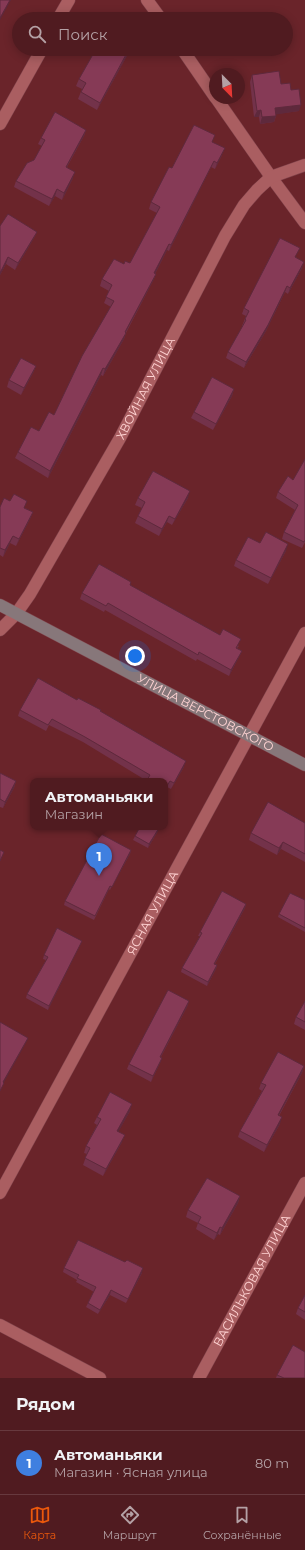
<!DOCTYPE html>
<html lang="ru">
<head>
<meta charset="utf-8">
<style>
  body { margin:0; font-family:Montserrat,sans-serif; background:#5a282d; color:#f1f3f6 }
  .compass { position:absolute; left:209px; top:68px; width:36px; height:36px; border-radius:50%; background:#501b20; box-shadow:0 2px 10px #0003; rotate:156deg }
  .you { position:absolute; left:135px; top:656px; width:14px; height:14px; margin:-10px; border:3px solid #fff; border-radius:50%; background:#1a73e8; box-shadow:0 0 0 6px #1a73e833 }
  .badge { display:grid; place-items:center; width:26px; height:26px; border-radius:50%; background:#ea580c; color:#fff; font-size:13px; font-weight:700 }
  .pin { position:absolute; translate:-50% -33px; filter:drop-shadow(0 1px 2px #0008) }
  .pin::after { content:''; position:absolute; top:21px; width:14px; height:12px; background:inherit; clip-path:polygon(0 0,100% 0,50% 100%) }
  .popup { position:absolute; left:30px; top:778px; width:138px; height:52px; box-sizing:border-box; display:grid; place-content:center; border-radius:8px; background:#501b20; filter:drop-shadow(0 1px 3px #0005); font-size:13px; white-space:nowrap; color:#b4a1a5 }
  .popup b { font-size:15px; color:#f1f3f6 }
  .popup::after { content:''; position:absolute; left:50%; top:100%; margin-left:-8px; border:8px solid transparent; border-top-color:#501b20 }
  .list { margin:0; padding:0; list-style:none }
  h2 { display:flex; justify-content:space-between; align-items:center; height:52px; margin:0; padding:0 16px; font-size:17px }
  h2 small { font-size:13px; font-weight:400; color:#b4a1a5 }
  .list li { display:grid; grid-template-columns:26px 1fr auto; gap:12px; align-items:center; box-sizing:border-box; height:64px; padding:0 16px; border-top:1px solid #67393e }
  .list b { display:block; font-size:15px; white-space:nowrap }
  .list p { margin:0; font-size:13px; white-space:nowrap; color:#b4a1a5 }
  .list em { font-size:13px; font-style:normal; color:#b4a1a5 }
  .icon { flex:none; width:22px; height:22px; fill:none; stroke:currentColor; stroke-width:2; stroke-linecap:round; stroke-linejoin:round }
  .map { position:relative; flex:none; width:305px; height:1378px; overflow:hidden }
  .search { position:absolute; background:#501b20; box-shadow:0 2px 10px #0003; left:12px; right:12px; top:12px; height:44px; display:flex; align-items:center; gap:10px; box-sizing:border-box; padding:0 14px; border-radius:22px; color:#b4a1a5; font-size:15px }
  .sheet { height:116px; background:#501b20 }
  nav { display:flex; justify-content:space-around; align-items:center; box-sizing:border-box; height:56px; border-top:1px solid #67393e; background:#501b20; font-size:11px; color:#b4a1a5 }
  nav a { display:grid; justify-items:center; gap:2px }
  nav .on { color:#ea580c }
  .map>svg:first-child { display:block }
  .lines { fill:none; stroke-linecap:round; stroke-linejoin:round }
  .street-casing { stroke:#81444c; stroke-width:13 }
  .secondary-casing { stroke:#81444c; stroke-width:13 }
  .street { stroke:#aa5e61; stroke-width:12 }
  .secondary { stroke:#87777a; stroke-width:12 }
  .wall { fill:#73324a }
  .shaded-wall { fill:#5e293c }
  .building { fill:#863a56; stroke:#5e293c }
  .labels { text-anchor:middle; stroke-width:3.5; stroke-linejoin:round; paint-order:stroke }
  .street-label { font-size:12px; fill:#ffd3d3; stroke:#5d1920 }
</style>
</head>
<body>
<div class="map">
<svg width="305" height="1378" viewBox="0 0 305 1378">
  <rect width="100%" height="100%" fill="#6a242a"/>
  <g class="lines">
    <defs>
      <g id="street">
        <path d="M147 0 161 19"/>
        <path d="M58 19 69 0"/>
        <path d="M182 49 215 97"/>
        <path d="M216 98 271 177 305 223"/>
        <path d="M0 124 42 49"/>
        <path id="s1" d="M0 630 16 614 30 594 120 438 225 236 244 205 257 190 271 177 305 165"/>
        <path id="s2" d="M0 1193 305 633"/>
        <path d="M0 1325 100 1378"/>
        <path id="s3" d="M199 1378 305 1183"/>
      </g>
      <g id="secondary">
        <path id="s4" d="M0 605 305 765"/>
      </g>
    </defs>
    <use href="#street" class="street-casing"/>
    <use href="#secondary" class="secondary-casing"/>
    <use href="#street" class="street"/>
    <use href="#secondary" class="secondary"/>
  </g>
  <g class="wall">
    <path d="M130 49 128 54 97 110 78 99 82 89 76 86 79 79Z"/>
    <path d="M252 75 281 84 291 90 299 111 276 114V116L274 122 260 124 259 117H254L250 82Z"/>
    <path d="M86 130 84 136 67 167 73 178 62 200 55 196 49 206 14 187 16 181 34 160 42 146 38 144 41 138Z"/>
    <path d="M212 142 222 155 215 169 211 167 169 251 167 250 155 274H156L153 281 126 333 124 339 103 376 101 375 48 478 15 458 18 452 39 431 54 415 111 307 104 303 109 291 100 286 102 279 124 264 130 263 157 213 149 209 151 202 172 168Z"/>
    <path d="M0 226 37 232 34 238 15 270 6 264 0 275Z"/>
    <path d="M298 255 296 257 302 268 288 294 285 292 266 331 244 368 226 358 228 352 243 326H242L246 316 242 314 244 308Z"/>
    <path d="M36 366 33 373 21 395 7 387 9 380Z"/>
    <path d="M234 389 232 396 213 430 191 418 194 412Z"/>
    <path d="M293 480 305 542 302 548 282 539 284 532 295 510 276 498 278 492Z"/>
    <path d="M138 498H188L172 525 167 522 159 536 135 523 138 516 142 508 135 505Z"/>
    <path d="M0 507 25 508 33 512 30 519 16 546 10 543 3 557 0 555Z"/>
    <path d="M260 543 286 551 268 584 234 566 236 560Z"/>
    <path d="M130 585 239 646 237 648 242 651 239 657 229 676 197 659 196 661 105 610 104 612 80 599 82 593Z"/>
    <path d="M77 700 100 711 184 767 171 789 167 787 165 781H147L83 742 49 725 46 731 18 716 20 710Z"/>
    <path d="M0 773 16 781 14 788 3 808 0 807Z"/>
    <path d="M305 823V862L281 849 277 855 249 840 251 833Z"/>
    <path d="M158 831 148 848 133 840 135 836Z"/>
    <path d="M131 850 130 854 110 890 109 889 94 920 64 905 65 901Z"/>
    <path d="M305 900V932L278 917 279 914Z"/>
    <path d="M246 904 245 908 215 964 217 965 216 969 207 986 181 972 182 968 200 936H198L200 932Z"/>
    <path d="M80 944 48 1010 26 998 27 994 46 960 43 959 44 955Z"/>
    <path d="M189 1001 187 1007 161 1057 162 1058 160 1063 151 1082 127 1069 129 1064Z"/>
    <path d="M305 1001V1030L294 1024 296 1017Z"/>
    <path d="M304 1066 302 1073 279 1116 280 1124 264 1152 238 1137 240 1131 262 1091 259 1089 261 1083Z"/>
    <path d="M130 1111 118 1132 122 1142 103 1176 83 1165 87 1154 84 1153 86 1146 97 1125 94 1123 97 1117Z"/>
    <path d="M240 1196 238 1203 220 1235 218 1234 214 1240 196 1229 198 1223 186 1217 188 1210Z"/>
    <path d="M64 1268 142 1273 126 1303 110 1295 98 1314 86 1307 88 1303 94 1292 76 1282 77 1280 63 1272Z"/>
    <path d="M305 1295V1320L296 1314 298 1308Z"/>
    <path d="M277 1375 305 1378H276Z"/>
  </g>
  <g class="shaded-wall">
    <path d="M10 0H11L0 20V18Z"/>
    <path d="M130 49 128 54 97 110 100 103Z"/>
    <path d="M301 105 299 111 273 115 275 108Z"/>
    <path d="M261 110 259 117H254L257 111Z"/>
    <path d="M276 116 274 122 260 124 262 117Z"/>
    <path d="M86 130 84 136 63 173 66 167Z"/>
    <path d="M225 148 222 155 215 169 217 163Z"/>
    <path d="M214 161 169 251 171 245Z"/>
    <path d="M75 172 73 178 62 200 64 193Z"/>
    <path d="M57 189 55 196 49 206 52 199Z"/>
    <path d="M37 232 34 238 15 270 18 263Z"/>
    <path d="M169 244 167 250 152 280 154 273Z"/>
    <path d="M8 257 6 264 0 275V273Z"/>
    <path d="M304 262 302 268 288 294 290 288Z"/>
    <path d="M156 274 153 281 122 339 125 332Z"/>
    <path d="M287 286 285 292 266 331 244 368 246 362Z"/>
    <path d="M126 333 124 339 103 376 105 369Z"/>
    <path d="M36 366 33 373 21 395 24 388Z"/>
    <path d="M103 368 101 375 48 478 50 471Z"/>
    <path d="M234 389 232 396 213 430 216 424Z"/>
    <path d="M190 491 188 498 172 525 175 519Z"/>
    <path d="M33 512 30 519 16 546 19 539Z"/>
    <path d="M169 516 167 522 159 536 162 529Z"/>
    <path d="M13 536 10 543 3 557 5 550Z"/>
    <path d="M288 544 286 551 268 584Z"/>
    <path d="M242 651 239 657 229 676 231 670Z"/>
    <path d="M186 761 184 767 171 789 174 783Z"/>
    <path d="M16 781 14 788 3 808 5 802Z"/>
    <path d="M159 828 158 831 148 848 149 844Z"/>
    <path d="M283 842 281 849 277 855 279 848Z"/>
    <path d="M131 850 130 854 110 890 112 887Z"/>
    <path d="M246 904 245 908 213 967 214 964Z"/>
    <path d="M82 941 80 944 48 1010 49 1006Z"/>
    <path d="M217 965 216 969 207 986 208 982Z"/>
    <path d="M189 1001 187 1007 158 1062 160 1057Z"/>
    <path d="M28 1038 27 1041 2 1086 3 1082Z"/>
    <path d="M162 1058 160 1063 151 1082 153 1076Z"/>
    <path d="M304 1066 302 1073 275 1122 278 1115Z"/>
    <path d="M132 1104 130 1111 115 1138 117 1131Z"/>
    <path d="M282 1117 280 1124 264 1152 267 1145Z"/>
    <path d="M125 1135 122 1142 103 1176 106 1169Z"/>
    <path d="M240 1196 238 1203 220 1235 222 1228Z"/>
    <path d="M220 1227 218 1234 214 1240 217 1233Z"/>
    <path d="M143 1268 142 1273 126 1303 128 1299Z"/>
    <path d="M111 1290 110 1295 98 1314 100 1310Z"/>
  </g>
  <g class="building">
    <path d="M0 0H10L0 18Z"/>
    <path d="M119 14 127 19H116Z"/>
    <path d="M96 49H129L100 103 81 92 86 83 79 79Z"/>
    <path d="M279 71 281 84 290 83 291 90 299 89 301 105 275 108 276 116 262 117 261 110 257 111 252 75Z"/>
    <path d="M55 112 86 130 66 167 75 172 64 193 57 189 52 199 16 181 27 163 34 160 45 140 41 138Z"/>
    <path d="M194 125 215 135 212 142 225 148 217 163 214 161 171 245 169 244 154 273 156 274 125 332 126 333 105 369 103 368 50 471 18 452 31 427 39 431 49 412 54 415 82 356 114 301 106 297 112 285 102 279 114 259 124 264 125 261 130 263 160 207 151 202 169 167 172 168Z"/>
    <path d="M8 214 37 232 18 263 8 257 0 273V226Z"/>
    <path d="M280 238 300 248 295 257 304 262 290 288 287 286 268 325 246 362 228 352 246 320 245 319 249 311 244 308Z"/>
    <path d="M21 358 36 366 24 388 9 380Z"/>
    <path d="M212 377 234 389 216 424 194 412Z"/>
    <path d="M305 459V540L304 542 284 532 298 505 278 492 288 476 293 480Z"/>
    <path d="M153 471 190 491 175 519 169 516 162 529 138 516 145 502 138 498Z"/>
    <path d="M14 494 27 501 24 508 33 512 19 539 13 536 5 550 0 548V507L4 498 10 501Z"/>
    <path d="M266 532 288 544 271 578 236 560 248 537 260 543Z"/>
    <path d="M99 564 131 582 130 585 220 635 223 629 241 639 236 648 242 651 231 670 199 652 198 655 108 603 106 606 82 593Z"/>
    <path d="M38 678 77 700 78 698 101 710 100 711 186 761 174 783 170 781 165 789V781H149L147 780 150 775 85 737 52 719 48 725 20 710Z"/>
    <path d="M0 773 16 781 5 802 0 799Z"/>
    <path d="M268 802 305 823V854L283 842 279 848 251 833Z"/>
    <path d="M140 827H158L159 828 149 844 135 836Z"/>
    <path d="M101 834 131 850 112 887 110 886 95 916 65 901Z"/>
    <path d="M0 850 4 852 0 861Z"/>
    <path d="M222 891 246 904 214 964 217 965 208 982 182 968 202 933 200 932Z"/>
    <path d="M290 893 305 900V928L279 914Z"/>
    <path d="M57 928 82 941 49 1006 27 994 48 957 44 955Z"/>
    <path d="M168 990 189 1001 160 1057 162 1058 153 1076 129 1064Z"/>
    <path d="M305 1001V1022L296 1017Z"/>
    <path d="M0 1022 28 1038 3 1082 4 1083 0 1091Z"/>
    <path d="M278 1052 304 1066 278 1115 282 1117 267 1145 240 1131 266 1085 261 1083Z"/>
    <path d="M110 1092 132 1104 117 1131 125 1135 106 1169 85 1158 90 1148 86 1146 101 1119 97 1117Z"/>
    <path d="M207 1178 240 1196 222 1228 220 1227 217 1233 198 1223 201 1217 188 1210Z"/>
    <path d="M78 1240 125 1262 127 1260 143 1268 128 1299 111 1290 100 1310 88 1303 96 1287 77 1278 79 1275 64 1268Z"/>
    <path d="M305 1295V1312L298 1308Z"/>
    <path d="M293 1345 305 1352V1378H284L277 1375Z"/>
  </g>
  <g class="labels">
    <g class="street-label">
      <text dy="4" stroke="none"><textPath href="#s1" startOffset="283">ХВОЙНАЯ УЛИЦА</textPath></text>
      <text dy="4" stroke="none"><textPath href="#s4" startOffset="232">УЛИЦА ВЕРСТОВСКОГО</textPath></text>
      <text dy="4" stroke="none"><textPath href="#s2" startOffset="319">ЯСНАЯ УЛИЦА</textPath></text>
      <text dy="4" stroke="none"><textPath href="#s3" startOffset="111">ВАСИЛЬКОВАЯ УЛИЦА</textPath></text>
    </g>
  </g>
</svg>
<svg class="compass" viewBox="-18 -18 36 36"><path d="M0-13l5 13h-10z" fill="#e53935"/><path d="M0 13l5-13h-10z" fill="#b4a1a5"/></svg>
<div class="you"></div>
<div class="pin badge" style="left:99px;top:876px;background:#3f7fe0">1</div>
<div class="popup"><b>Автоманьяки</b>Магазин</div>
<div class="search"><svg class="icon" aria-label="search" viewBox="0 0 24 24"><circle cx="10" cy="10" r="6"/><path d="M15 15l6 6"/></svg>Поиск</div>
</div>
<section class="sheet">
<h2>Рядом<small></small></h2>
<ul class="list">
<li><span class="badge" style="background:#3f7fe0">1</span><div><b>Автоманьяки</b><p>Магазин · Ясная улица</p></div><em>80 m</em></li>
</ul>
</section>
<nav>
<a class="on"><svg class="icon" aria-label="map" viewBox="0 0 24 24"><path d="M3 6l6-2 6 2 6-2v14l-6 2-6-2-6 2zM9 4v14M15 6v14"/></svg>Карта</a>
<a><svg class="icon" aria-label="directions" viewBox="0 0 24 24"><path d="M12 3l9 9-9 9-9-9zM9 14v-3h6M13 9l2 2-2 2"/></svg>Маршрут</a>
<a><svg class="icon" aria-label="saved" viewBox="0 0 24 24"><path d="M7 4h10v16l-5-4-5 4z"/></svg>Сохранённые</a>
</nav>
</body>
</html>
